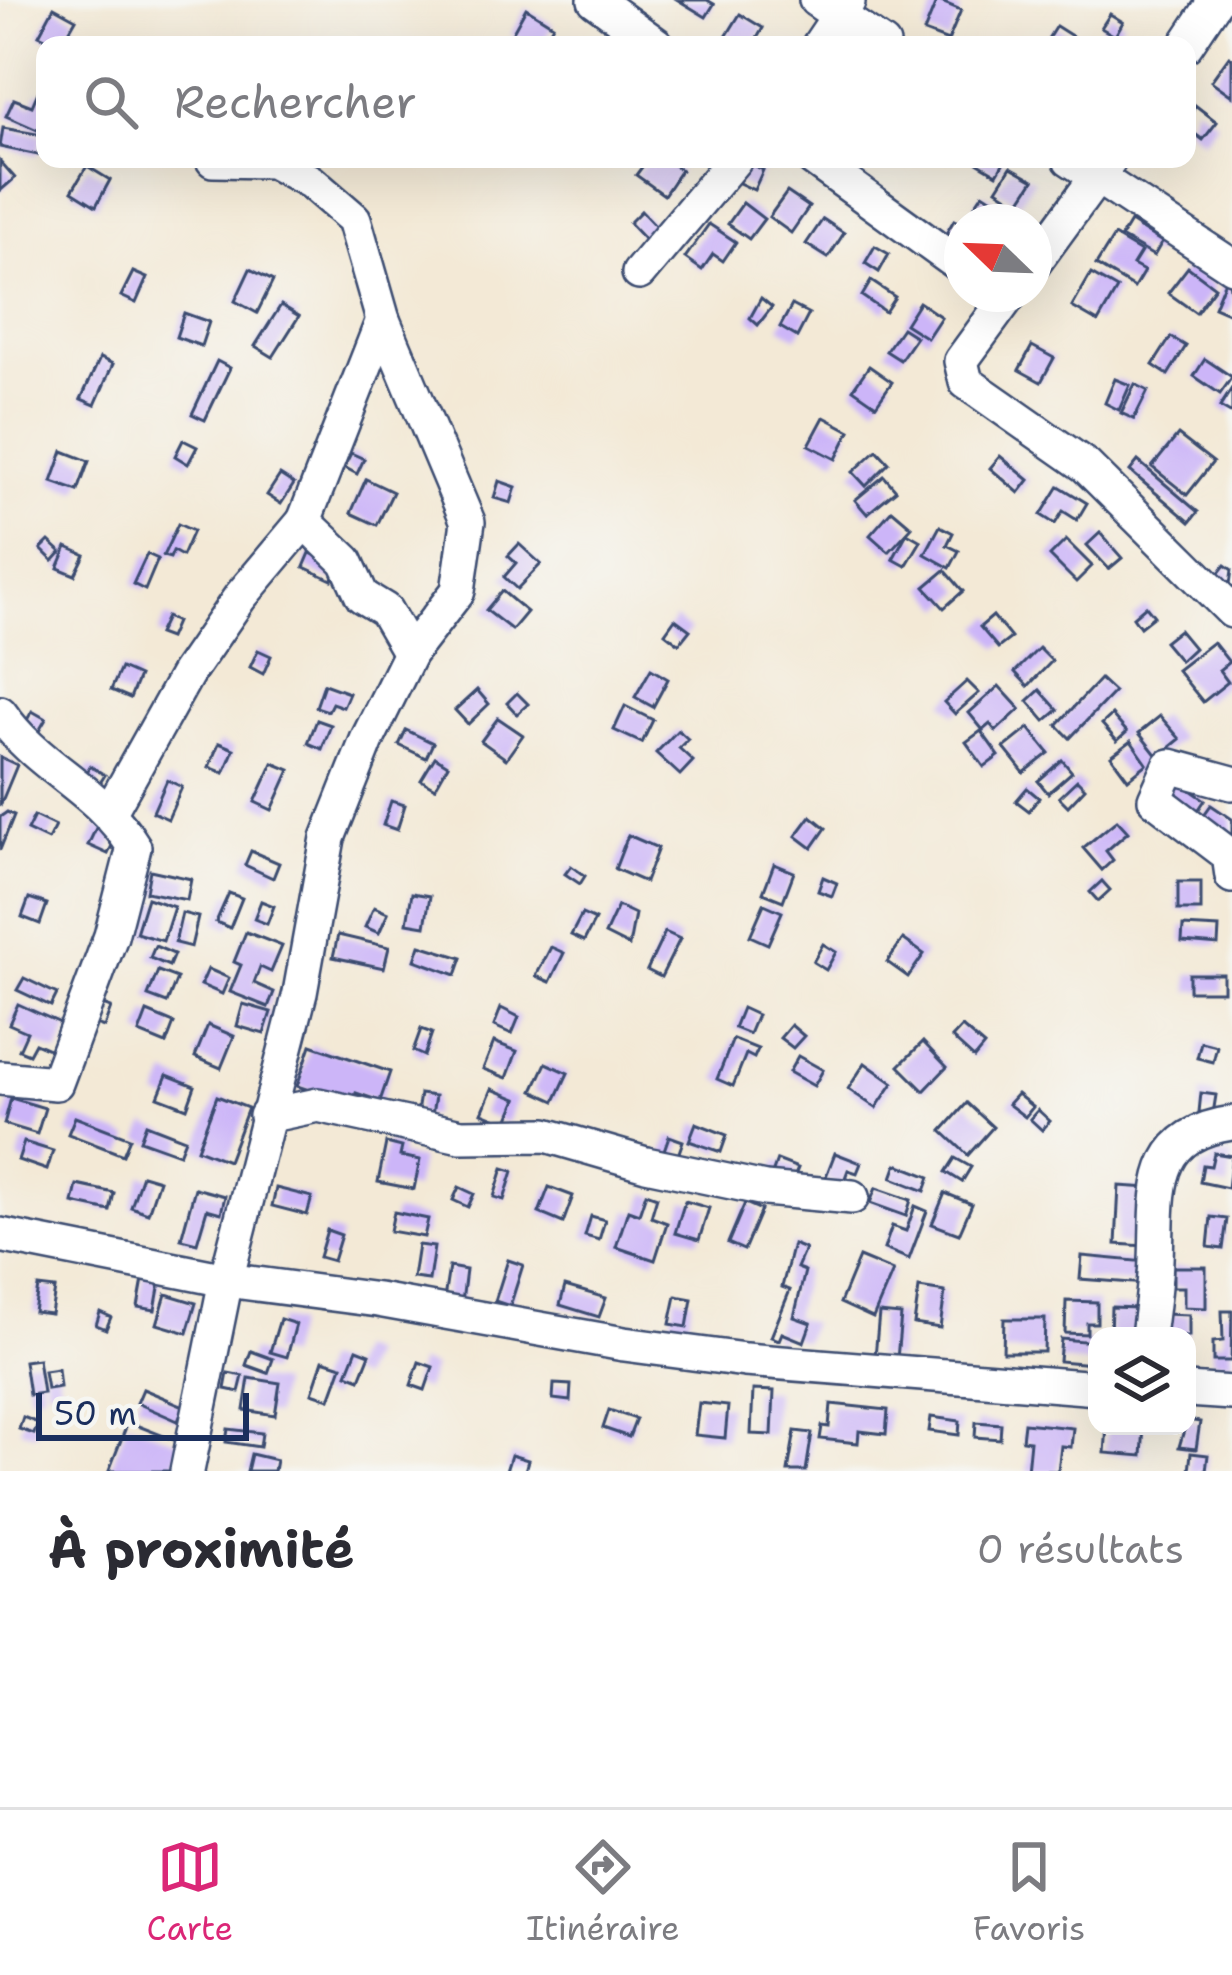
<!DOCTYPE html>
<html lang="fr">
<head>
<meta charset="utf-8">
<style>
  body { margin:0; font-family:"Shantell Sans",sans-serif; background:#f7f7f7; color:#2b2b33 }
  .controls { position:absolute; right:36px; bottom:36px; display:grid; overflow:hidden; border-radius:24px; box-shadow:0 12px 48px #0002 }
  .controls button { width:108px; height:108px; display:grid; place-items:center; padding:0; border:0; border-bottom:3px solid #e1e1e2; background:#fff; color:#2b2b33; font:60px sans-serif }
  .compass { position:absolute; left:944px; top:204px; width:108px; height:108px; border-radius:50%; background:#fff; box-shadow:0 12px 48px #0002; rotate:293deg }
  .scale { position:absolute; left:36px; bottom:30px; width:213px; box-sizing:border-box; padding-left:12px; border:6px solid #1b2f5e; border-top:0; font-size:33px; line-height:42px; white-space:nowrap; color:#1b2f5e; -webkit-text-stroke:9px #f6f6f2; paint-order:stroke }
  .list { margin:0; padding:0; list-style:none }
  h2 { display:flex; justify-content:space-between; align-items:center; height:156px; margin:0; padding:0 48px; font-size:51px }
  h2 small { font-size:39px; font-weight:400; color:#7c7c81 }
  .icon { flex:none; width:66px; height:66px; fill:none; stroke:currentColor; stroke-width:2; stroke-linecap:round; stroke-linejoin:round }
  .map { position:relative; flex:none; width:1232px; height:1471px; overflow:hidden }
  .search { position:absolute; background:#fff; box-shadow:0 12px 48px #0002; left:36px; right:36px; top:36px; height:132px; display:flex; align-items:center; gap:30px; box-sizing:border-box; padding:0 42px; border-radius:24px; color:#7c7c81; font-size:45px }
  .sheet { height:336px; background:#fff }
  nav { display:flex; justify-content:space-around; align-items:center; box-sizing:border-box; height:168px; border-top:3px solid #e1e1e2; background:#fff; font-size:33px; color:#7c7c81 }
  nav a { display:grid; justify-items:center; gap:6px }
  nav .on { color:#db2777 }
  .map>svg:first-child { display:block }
  .building { fill:#ccb5f8 }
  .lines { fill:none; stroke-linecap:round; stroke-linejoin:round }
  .minor-casing { stroke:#3b4b70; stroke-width:38 }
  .minor { stroke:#fff; stroke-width:33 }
</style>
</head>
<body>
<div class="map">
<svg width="1232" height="1471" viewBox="0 0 1232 1471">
  <rect width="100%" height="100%" fill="#f6f6f2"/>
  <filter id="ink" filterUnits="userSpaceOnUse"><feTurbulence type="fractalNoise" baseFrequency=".00833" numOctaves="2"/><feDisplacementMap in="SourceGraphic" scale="24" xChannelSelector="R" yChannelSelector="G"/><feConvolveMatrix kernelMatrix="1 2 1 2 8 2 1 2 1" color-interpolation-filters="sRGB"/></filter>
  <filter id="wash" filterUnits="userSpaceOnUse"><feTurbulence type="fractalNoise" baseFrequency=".004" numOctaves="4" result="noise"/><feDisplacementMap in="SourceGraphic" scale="48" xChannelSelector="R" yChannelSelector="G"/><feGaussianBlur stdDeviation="2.7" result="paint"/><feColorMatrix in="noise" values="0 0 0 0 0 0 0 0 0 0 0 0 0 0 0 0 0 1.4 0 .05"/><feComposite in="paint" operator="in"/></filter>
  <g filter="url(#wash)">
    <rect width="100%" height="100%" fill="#f3e9d6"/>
    <g id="blocks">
      <g class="building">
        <path d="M678 0H707L714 4 706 17Z"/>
        <path d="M937 0 961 10 948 41 924 32Z"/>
        <path d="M54 7 76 19 61 45 39 35Z"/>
        <path d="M526 8 553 25 541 45 511 35Z"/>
        <path d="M740 14 763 28 753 45H721Z"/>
        <path d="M1110 14 1123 22 1115 36 1101 28Z"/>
        <path d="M1056 26 1086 45H1044Z"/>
        <path d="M1229 56 1232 58V96L1211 81Z"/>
        <path d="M38 92 45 95 42 132 6 116 14 99 32 106Z"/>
        <path d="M1195 105 1217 122 1203 140 1187 128Z"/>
        <path d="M3 128 42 135 38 155 0 147Z"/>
        <path d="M648 159H666L681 170 664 195 636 175Z"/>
        <path d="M972 159H999L1004 162 997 174Z"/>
        <path d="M0 161 15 178 0 191Z"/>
        <path d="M746 162 763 170 754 190 737 182Z"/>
        <path d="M87 166 110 180 96 206 72 191Z"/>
        <path d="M1011 167 1034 180 1019 203 997 189Z"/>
        <path d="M787 192 809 207 791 233 769 217Z"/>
        <path d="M983 193 1020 217 1016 222H1001L975 205Z"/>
        <path d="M743 203 764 219 749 239 728 224Z"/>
        <path d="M641 211 660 231 648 243 629 223Z"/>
        <path d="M823 219 844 233 828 258 806 244Z"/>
        <path d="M954 220 962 224V256L940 244Z"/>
        <path d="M1130 222 1162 242 1154 256 1121 237Z"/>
        <path d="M709 224 736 242 723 261 713 254 702 270 685 258Z"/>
        <path d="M1114 236 1141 252 1133 265 1144 271 1134 288 1096 265Z"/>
        <path d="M875 246 889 254 879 272 865 263Z"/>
        <path d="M1188 267 1215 287 1196 313 1168 293Z"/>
        <path d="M250 269 273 281 257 313 235 301Z"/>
        <path d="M133 272 147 278 136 303 121 296Z"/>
        <path d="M1228 273 1232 304 1228 313 1214 307Z"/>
        <path d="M1091 274 1117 289 1098 322 1072 307Z"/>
        <path d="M871 281 895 297 885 312 862 296Z"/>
        <path d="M761 298 772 307 758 325 750 318Z"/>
        <path d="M919 302 941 317 927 338 905 324Z"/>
        <path d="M281 305 299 316 273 357 255 346Z"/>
        <path d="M792 305 809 314 797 337 780 327Z"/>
        <path d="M184 313 209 322 201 346 176 337Z"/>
        <path d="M902 328 916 337 900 360 886 351Z"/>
        <path d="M1171 337 1186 346 1168 375 1153 365Z"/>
        <path d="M1032 346 1054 358 1041 382 1019 370Z"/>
        <path d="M100 358 113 364 95 405 81 399Z"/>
        <path d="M1205 359 1232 377 1220 394 1194 376Z"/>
        <path d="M217 361 230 368 205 420 192 414Z"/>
        <path d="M869 366 892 382 876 405 853 389Z"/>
        <path d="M1115 379 1130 385 1119 410 1105 403Z"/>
        <path d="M1135 384 1148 391 1134 419 1121 413Z"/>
        <path d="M1232 388V414L1220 407Z"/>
        <path d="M824 417 850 431 836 459 809 445Z"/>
        <path d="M1178 435 1213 462 1187 495 1152 467Z"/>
        <path d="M183 440 197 447 188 464 175 456Z"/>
        <path d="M877 450 889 463 866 486 853 472Z"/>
        <path d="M63 451 89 461 78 491 52 482Z"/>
        <path d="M351 453 364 459 357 474 344 467Z"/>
        <path d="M1000 456 1029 480 1019 493 990 468Z"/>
        <path d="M1138 461 1198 512 1190 522 1130 471Z"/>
        <path d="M280 475 294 484 281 504 267 495Z"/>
        <path d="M884 476 896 490 867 514 855 500Z"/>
        <path d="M366 479 393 492 377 525 351 513Z"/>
        <path d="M499 481 516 487 511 503 494 498Z"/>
        <path d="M1059 486 1087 503 1077 520 1063 511 1055 524 1041 515Z"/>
        <path d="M892 510 912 527 889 552 870 535Z"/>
        <path d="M178 524 193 531 182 556 173 551 170 558 163 556Z"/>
        <path d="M940 526 953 533 947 545 959 551 950 568 925 554Z"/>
        <path d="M907 533 921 541 906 566 893 559Z"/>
        <path d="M1100 533 1122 558 1109 569 1087 545Z"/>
        <path d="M1066 540 1092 566 1076 582 1050 556Z"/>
        <path d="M49 541 61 552 53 561 41 549Z"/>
        <path d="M519 544 541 564 517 589 504 577 516 563 508 556Z"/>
        <path d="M67 547 85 555 75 575 58 568Z"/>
        <path d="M310 553 339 566 332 580 304 567Z"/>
        <path d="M147 554 158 559 145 590 133 584Z"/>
        <path d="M1225 565 1232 570 1229 591 1214 579Z"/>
        <path d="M945 570 963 591 944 608 925 587Z"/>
        <path d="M502 591 527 612 512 630 486 610Z"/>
        <path d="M1146 606 1154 616 1140 627 1133 617Z"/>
        <path d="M993 616 1011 638 998 648 980 627Z"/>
        <path d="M166 617 176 622 169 638 158 634Z"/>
        <path d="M675 619 690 630 679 644 665 633Z"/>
        <path d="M1179 630 1194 648 1180 661 1164 642Z"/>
        <path d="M1213 642 1229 662 1219 670 1228 682 1203 702 1177 670Z"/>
        <path d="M1039 648 1052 661 1028 686 1015 672Z"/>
        <path d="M258 650 271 656 263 674 250 667Z"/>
        <path d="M121 668 139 676 130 698 111 690Z"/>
        <path d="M651 669 668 679 653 707 635 697Z"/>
        <path d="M1100 679 1114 692 1070 738 1057 725Z"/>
        <path d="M967 681 979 693 955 714 944 702Z"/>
        <path d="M324 684 349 693 343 707 332 703 328 711 316 707Z"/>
        <path d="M999 686 1020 709 996 731 990 724 983 730 969 713Z"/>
        <path d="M477 690 489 704 468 724 455 710Z"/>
        <path d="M1040 690 1058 710 1045 721 1028 701Z"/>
        <path d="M517 693 528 704 517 714 507 703Z"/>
        <path d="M625 706 653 720 642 743 614 730Z"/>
        <path d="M32 711 46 719 36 736 22 729Z"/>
        <path d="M1112 715 1127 732 1117 741 1102 724Z"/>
        <path d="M1160 716 1180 739 1158 757 1139 733Z"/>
        <path d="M498 718 523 735 506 759 481 741Z"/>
        <path d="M317 720 331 725 322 749 308 743Z"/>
        <path d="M1029 728 1049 753 1024 773 1004 748Z"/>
        <path d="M406 730 433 743 426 758 399 745Z"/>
        <path d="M678 730 688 739 679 748 693 761 680 775 656 753Z"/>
        <path d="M981 731 999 756 984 767 966 742Z"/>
        <path d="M1131 741 1147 764 1128 779 1111 756Z"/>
        <path d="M219 743 234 749 224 773 209 767Z"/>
        <path d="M0 757 17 765 0 806Z"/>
        <path d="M435 757 448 765 435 788 421 780Z"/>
        <path d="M1062 760 1072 772 1048 793 1038 781Z"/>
        <path d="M273 763 290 770 272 810 255 802Z"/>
        <path d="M90 766 105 775 95 791 80 782Z"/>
        <path d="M1172 777 1205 800 1195 815 1161 792Z"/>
        <path d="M167 780 182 787 168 819 153 812Z"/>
        <path d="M1077 780 1085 788 1068 806 1059 797Z"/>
        <path d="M1027 788 1039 798 1029 811 1016 801Z"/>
        <path d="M391 801 405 805 397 830 383 825Z"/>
        <path d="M1211 805 1232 819V841L1201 819Z"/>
        <path d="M7 812 14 815 0 850V817Z"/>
        <path d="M34 816 55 826 48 840 27 830Z"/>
        <path d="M811 816 826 828 812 848 796 836Z"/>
        <path d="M1117 820 1128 832 1106 851 1113 860 1102 870 1083 848Z"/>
        <path d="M97 826 117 835 108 854 88 845Z"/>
        <path d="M628 835 658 848 645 882 615 869Z"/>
        <path d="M251 851 279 863 273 878 245 865Z"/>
        <path d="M774 864 794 872 783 901 763 893Z"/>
        <path d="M571 866 585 876 580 884 565 874Z"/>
        <path d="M150 870 191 879 187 900 146 892Z"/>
        <path d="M823 877 837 883 832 896 818 891Z"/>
        <path d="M1102 881 1110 890 1098 901 1090 892Z"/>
        <rect x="1178" y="882" width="23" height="28"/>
        <path d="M229 893 242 898 230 928 216 922Z"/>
        <path d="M412 893 430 896 425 926 407 923Z"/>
        <path d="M29 898 47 904 40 924 22 917Z"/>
        <path d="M147 898 174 907 163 941 136 933Z"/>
        <path d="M261 901 274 906 267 924 254 919Z"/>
        <path d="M764 904 782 912 768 944 750 936Z"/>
        <path d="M618 906 635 914 629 946 605 934Z"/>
        <path d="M374 907 388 913 379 933 365 927Z"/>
        <path d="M182 913 198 917 191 947 175 943Z"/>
        <path d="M582 914 595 920 584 941 571 935Z"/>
        <path d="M1183 926 1219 928 1218 945 1182 942Z"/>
        <path d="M246 932 282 946 271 972 260 967 254 983 274 992 268 1007 230 992 241 965 234 962Z"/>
        <path d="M665 932 680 939 661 977 647 970Z"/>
        <path d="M338 935 389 947 384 968 333 957Z"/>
        <path d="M903 939 924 954 908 977 887 962Z"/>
        <path d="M823 944 836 952 826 970 813 962Z"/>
        <path d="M420 945 462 958 456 975 415 960Z"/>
        <path d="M155 946 174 954 169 966 150 958Z"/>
        <path d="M551 947 564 953 550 982 536 976Z"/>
        <path d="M208 969 229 978 222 994 201 985Z"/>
        <path d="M158 971 177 978 167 1003 148 996Z"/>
        <rect x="1189" y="974" width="34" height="17"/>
        <path d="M24 978 57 994 51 1006 17 990Z"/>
        <path d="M18 1004 69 1027 58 1053 35 1043 29 1054 19 1050 27 1032 9 1024Z"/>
        <path d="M100 1004 111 1008 104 1027 93 1023Z"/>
        <path d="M243 1004 271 1012 264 1034 237 1026Z"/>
        <path d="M501 1008 519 1017 512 1034 494 1026Z"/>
        <path d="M742 1008 757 1015 749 1034 734 1028Z"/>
        <path d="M147 1012 174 1023 166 1044 139 1033Z"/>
        <path d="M208 1025 234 1036 221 1068 195 1057Z"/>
        <path d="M791 1025 804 1036 793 1048 780 1038Z"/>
        <path d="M962 1027 984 1046 974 1058 952 1038Z"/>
        <path d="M421 1029 432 1033 424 1056 413 1051Z"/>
        <path d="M733 1039 758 1049 754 1058 746 1054 733 1086 717 1079Z"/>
        <path d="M494 1042 517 1051 507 1078 483 1069Z"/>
        <path d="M923 1042 947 1067 924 1091 899 1066Z"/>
        <path d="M1201 1042 1217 1046 1213 1062 1197 1058Z"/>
        <path d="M311 1045 390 1072 380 1101 356 1093 352 1104 297 1086Z"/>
        <path d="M798 1056 823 1070 814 1086 789 1072Z"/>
        <path d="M546 1063 568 1073 555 1101 533 1091Z"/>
        <path d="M865 1063 893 1083 876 1108 848 1089Z"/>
        <path d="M167 1075 195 1086 187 1108 158 1097Z"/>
        <path d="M492 1089 517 1099 507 1123 482 1113Z"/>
        <path d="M1201 1093 1216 1095 1213 1114 1199 1112Z"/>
        <path d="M420 1094 435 1096 432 1115 417 1113Z"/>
        <path d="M1017 1094 1033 1107 1025 1117 1008 1104Z"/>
        <path d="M217 1096 248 1108 228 1161 197 1149Z"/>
        <path d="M11 1098 45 1108 37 1134 4 1124Z"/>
        <path d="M967 1103 993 1127 968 1155 942 1131Z"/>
        <path d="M1038 1110 1050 1121 1042 1130 1030 1119Z"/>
        <path d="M75 1117 130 1138 123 1155 68 1134Z"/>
        <path d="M696 1123 727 1135 721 1152 689 1141Z"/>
        <path d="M146 1124 185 1139 179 1154 140 1140Z"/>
        <path d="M669 1136 683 1141 676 1161 662 1156Z"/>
        <path d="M24 1142 53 1151 47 1170 18 1160Z"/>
        <path d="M386 1143 402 1147 400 1156 420 1160 414 1189 378 1182Z"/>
        <path d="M835 1153 861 1163 857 1173 848 1170 842 1186 825 1179Z"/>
        <path d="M1214 1153 1232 1156 1228 1188 1200 1182 1203 1165 1211 1166Z"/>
        <path d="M955 1158 971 1167 962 1182 946 1172Z"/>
        <path d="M777 1160 798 1168 791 1185 771 1177Z"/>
        <path d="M897 1164 930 1177 925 1191 892 1178Z"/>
        <path d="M503 1168 513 1171 504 1200 494 1197Z"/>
        <path d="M142 1175 159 1180 148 1213 131 1207Z"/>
        <path d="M77 1185 114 1193 110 1211 73 1203Z"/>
        <path d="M1119 1186 1149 1188 1145 1246 1116 1244Z"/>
        <path d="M459 1187 474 1194 468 1207 453 1200Z"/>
        <path d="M549 1187 573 1196 563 1223 539 1213Z"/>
        <path d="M195 1188 225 1196 221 1213 207 1209 197 1243 181 1239Z"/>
        <path d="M276 1188 312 1197 307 1215 272 1206Z"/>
        <path d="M876 1188 911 1200 906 1216 870 1203Z"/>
        <path d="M646 1193 657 1197 651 1217 667 1223 655 1260 616 1247 628 1210 639 1214Z"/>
        <path d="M945 1193 972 1204 959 1234 932 1224Z"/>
        <path d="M685 1201 709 1208 699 1240 675 1233Z"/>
        <path d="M745 1203 761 1210 744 1250 728 1243Z"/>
        <path d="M915 1206 927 1211 909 1259 884 1249 892 1226 906 1231Z"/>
        <path d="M394 1212 428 1219 424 1237 390 1231Z"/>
        <path d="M591 1216 605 1220 599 1240 585 1236Z"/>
        <path d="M1211 1217 1227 1219 1223 1249 1208 1247Z"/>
        <path d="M327 1230 341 1235 333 1261 319 1257Z"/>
        <path d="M793 1244 805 1249 797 1268 805 1271 794 1317 811 1323 804 1342 782 1333 779 1340 771 1337 790 1290 782 1287Z"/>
        <path d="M418 1245 434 1247 429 1280 413 1278Z"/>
        <path d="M1082 1256 1147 1262 1145 1284 1080 1279Z"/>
        <path d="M859 1257 893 1271 873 1318 840 1303Z"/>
        <path d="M508 1260 523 1265 510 1306 495 1301Z"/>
        <path d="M449 1267 466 1270 462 1302 444 1299Z"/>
        <path d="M1173 1267H1206V1308L1184 1307V1287H1173Z"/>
        <path d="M144 1274 161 1277 155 1310 138 1307Z"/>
        <path d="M565 1286 606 1298 599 1317 560 1305Z"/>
        <path d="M38 1287 55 1289 51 1314 34 1312Z"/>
        <path d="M919 1288 945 1292 940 1328 914 1324Z"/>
        <path d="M166 1294 196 1303 187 1333 157 1324Z"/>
        <path d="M676 1296 692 1299 687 1327 670 1324Z"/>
        <path d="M1066 1301 1097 1302V1323H1087V1334L1065 1333Z"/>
        <path d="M1111 1307 1137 1308V1336H1110Z"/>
        <path d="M1222 1311H1232L1231 1361H1213V1342L1223 1341Z"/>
        <path d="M100 1312 111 1317 106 1329 96 1325Z"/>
        <path d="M879 1313 901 1315 897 1359 875 1357Z"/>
        <path d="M1163 1314 1189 1315V1336H1163Z"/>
        <path d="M280 1319 296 1324 287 1357 270 1352Z"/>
        <path d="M1004 1319H1045L1044 1352H1003Z"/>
        <path d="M1061 1339 1095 1342 1093 1364 1059 1361Z"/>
        <path d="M357 1349 370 1354 360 1379 347 1374Z"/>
        <path d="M251 1351 273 1359 268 1373 246 1365Z"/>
        <path d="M38 1359 43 1393 29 1395 24 1361Z"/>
        <path d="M323 1360 342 1366 330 1399 312 1393Z"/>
        <path d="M419 1362 433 1367 425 1390 411 1385Z"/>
        <path d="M58 1369 60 1387 47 1389 44 1371Z"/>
        <path d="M228 1373 243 1376 239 1392 225 1389Z"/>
        <path d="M249 1378 280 1383 275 1415 244 1410Z"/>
        <path d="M554 1384 571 1385 570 1401 553 1399Z"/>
        <path d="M143 1389 184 1406 178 1421 137 1403Z"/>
        <path d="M753 1390 774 1391 772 1435 751 1434Z"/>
        <path d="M699 1403 728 1406 725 1438 695 1435Z"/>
        <path d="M831 1404 888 1410 886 1434 859 1431 858 1443 820 1439 822 1426 829 1427Z"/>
        <path d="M609 1410 636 1419 629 1437 603 1428Z"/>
        <path d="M23 1417 38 1423 34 1434 19 1429Z"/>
        <path d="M931 1417 960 1421 959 1435 929 1431Z"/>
        <path d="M1187 1420 1200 1422 1196 1449 1179 1447Z"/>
        <path d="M128 1422 182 1443 171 1471H109Z"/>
        <path d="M976 1422 1001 1424 1000 1439 975 1437Z"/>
        <path d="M1024 1423 1073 1428 1071 1447 1061 1446 1058 1471H1027L1030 1441 1022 1440Z"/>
        <path d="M1107 1426H1144L1142 1456 1105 1453Z"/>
        <path d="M228 1429 262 1433 260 1447 226 1442Z"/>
        <path d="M795 1431 812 1433 806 1471H788Z"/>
        <path d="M1191 1453 1208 1455 1206 1471H1189Z"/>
        <path d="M251 1454 276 1460 274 1471H247Z"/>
        <path d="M511 1455 528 1460 525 1471H506Z"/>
      </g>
    </g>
  </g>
  <g filter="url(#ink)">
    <use href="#blocks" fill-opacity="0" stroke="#3b4b70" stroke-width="3"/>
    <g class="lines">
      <defs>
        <g id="minor">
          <path d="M595 0 657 45"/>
          <path d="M816 0 883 45"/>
          <path d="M819 45 848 2"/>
          <path d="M1186 45 1216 0"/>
          <path d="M813 159 962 267"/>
          <path d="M1070 159 1232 266"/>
          <path d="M1034 263 1110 159"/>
          <path d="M639 273 735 159"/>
          <path d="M1010 294 961 361 966 382 1086 466 1232 611"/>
          <path d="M383 320 304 521 346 561 362 596 385 610 410 653"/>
          <path d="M0 713C38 769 97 786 134 847L111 936 56 1083 0 1078"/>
          <path d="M1232 783 1170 766 1155 799 1229 855 1232 876"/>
          <path d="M111 810 187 674 240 597 304 521"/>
          <path d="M266 1116 318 1105 461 1136 546 1135 646 1164 765 1189 852 1197"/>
          <path d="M0 1235 226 1280 378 1300 624 1344 745 1360 1097 1388"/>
          <path d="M1148 1336C1151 1311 1155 1285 1156 1260 1159 1193 1148 1135 1232 1123"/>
          <path d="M1187 1390 1232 1393"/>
          <path d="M187 1471 226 1280 300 993 328 838 367 740 410 653 458 591 468 522 383 320 354 219 311 182 272 161 213 160"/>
        </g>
      </defs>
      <use href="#minor" class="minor-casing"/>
      <use href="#minor" class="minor"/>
    </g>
  </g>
</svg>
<div class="controls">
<button><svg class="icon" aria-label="layers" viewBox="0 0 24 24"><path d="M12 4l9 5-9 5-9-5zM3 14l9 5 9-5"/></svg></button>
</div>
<svg class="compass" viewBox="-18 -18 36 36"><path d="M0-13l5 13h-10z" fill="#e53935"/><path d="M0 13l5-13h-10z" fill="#7c7c81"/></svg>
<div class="scale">50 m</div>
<div class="search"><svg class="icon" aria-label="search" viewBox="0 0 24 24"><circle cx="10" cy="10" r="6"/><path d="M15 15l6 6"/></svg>Rechercher</div>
</div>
<section class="sheet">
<h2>À proximité<small>0 résultats</small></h2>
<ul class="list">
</ul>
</section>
<nav>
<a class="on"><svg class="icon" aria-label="map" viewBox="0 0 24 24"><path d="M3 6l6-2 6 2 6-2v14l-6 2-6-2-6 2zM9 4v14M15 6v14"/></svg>Carte</a>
<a><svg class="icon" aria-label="directions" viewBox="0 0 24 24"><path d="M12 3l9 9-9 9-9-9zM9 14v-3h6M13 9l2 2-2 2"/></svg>Itinéraire</a>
<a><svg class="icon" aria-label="saved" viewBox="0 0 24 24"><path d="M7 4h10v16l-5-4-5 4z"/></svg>Favoris</a>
</nav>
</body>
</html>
